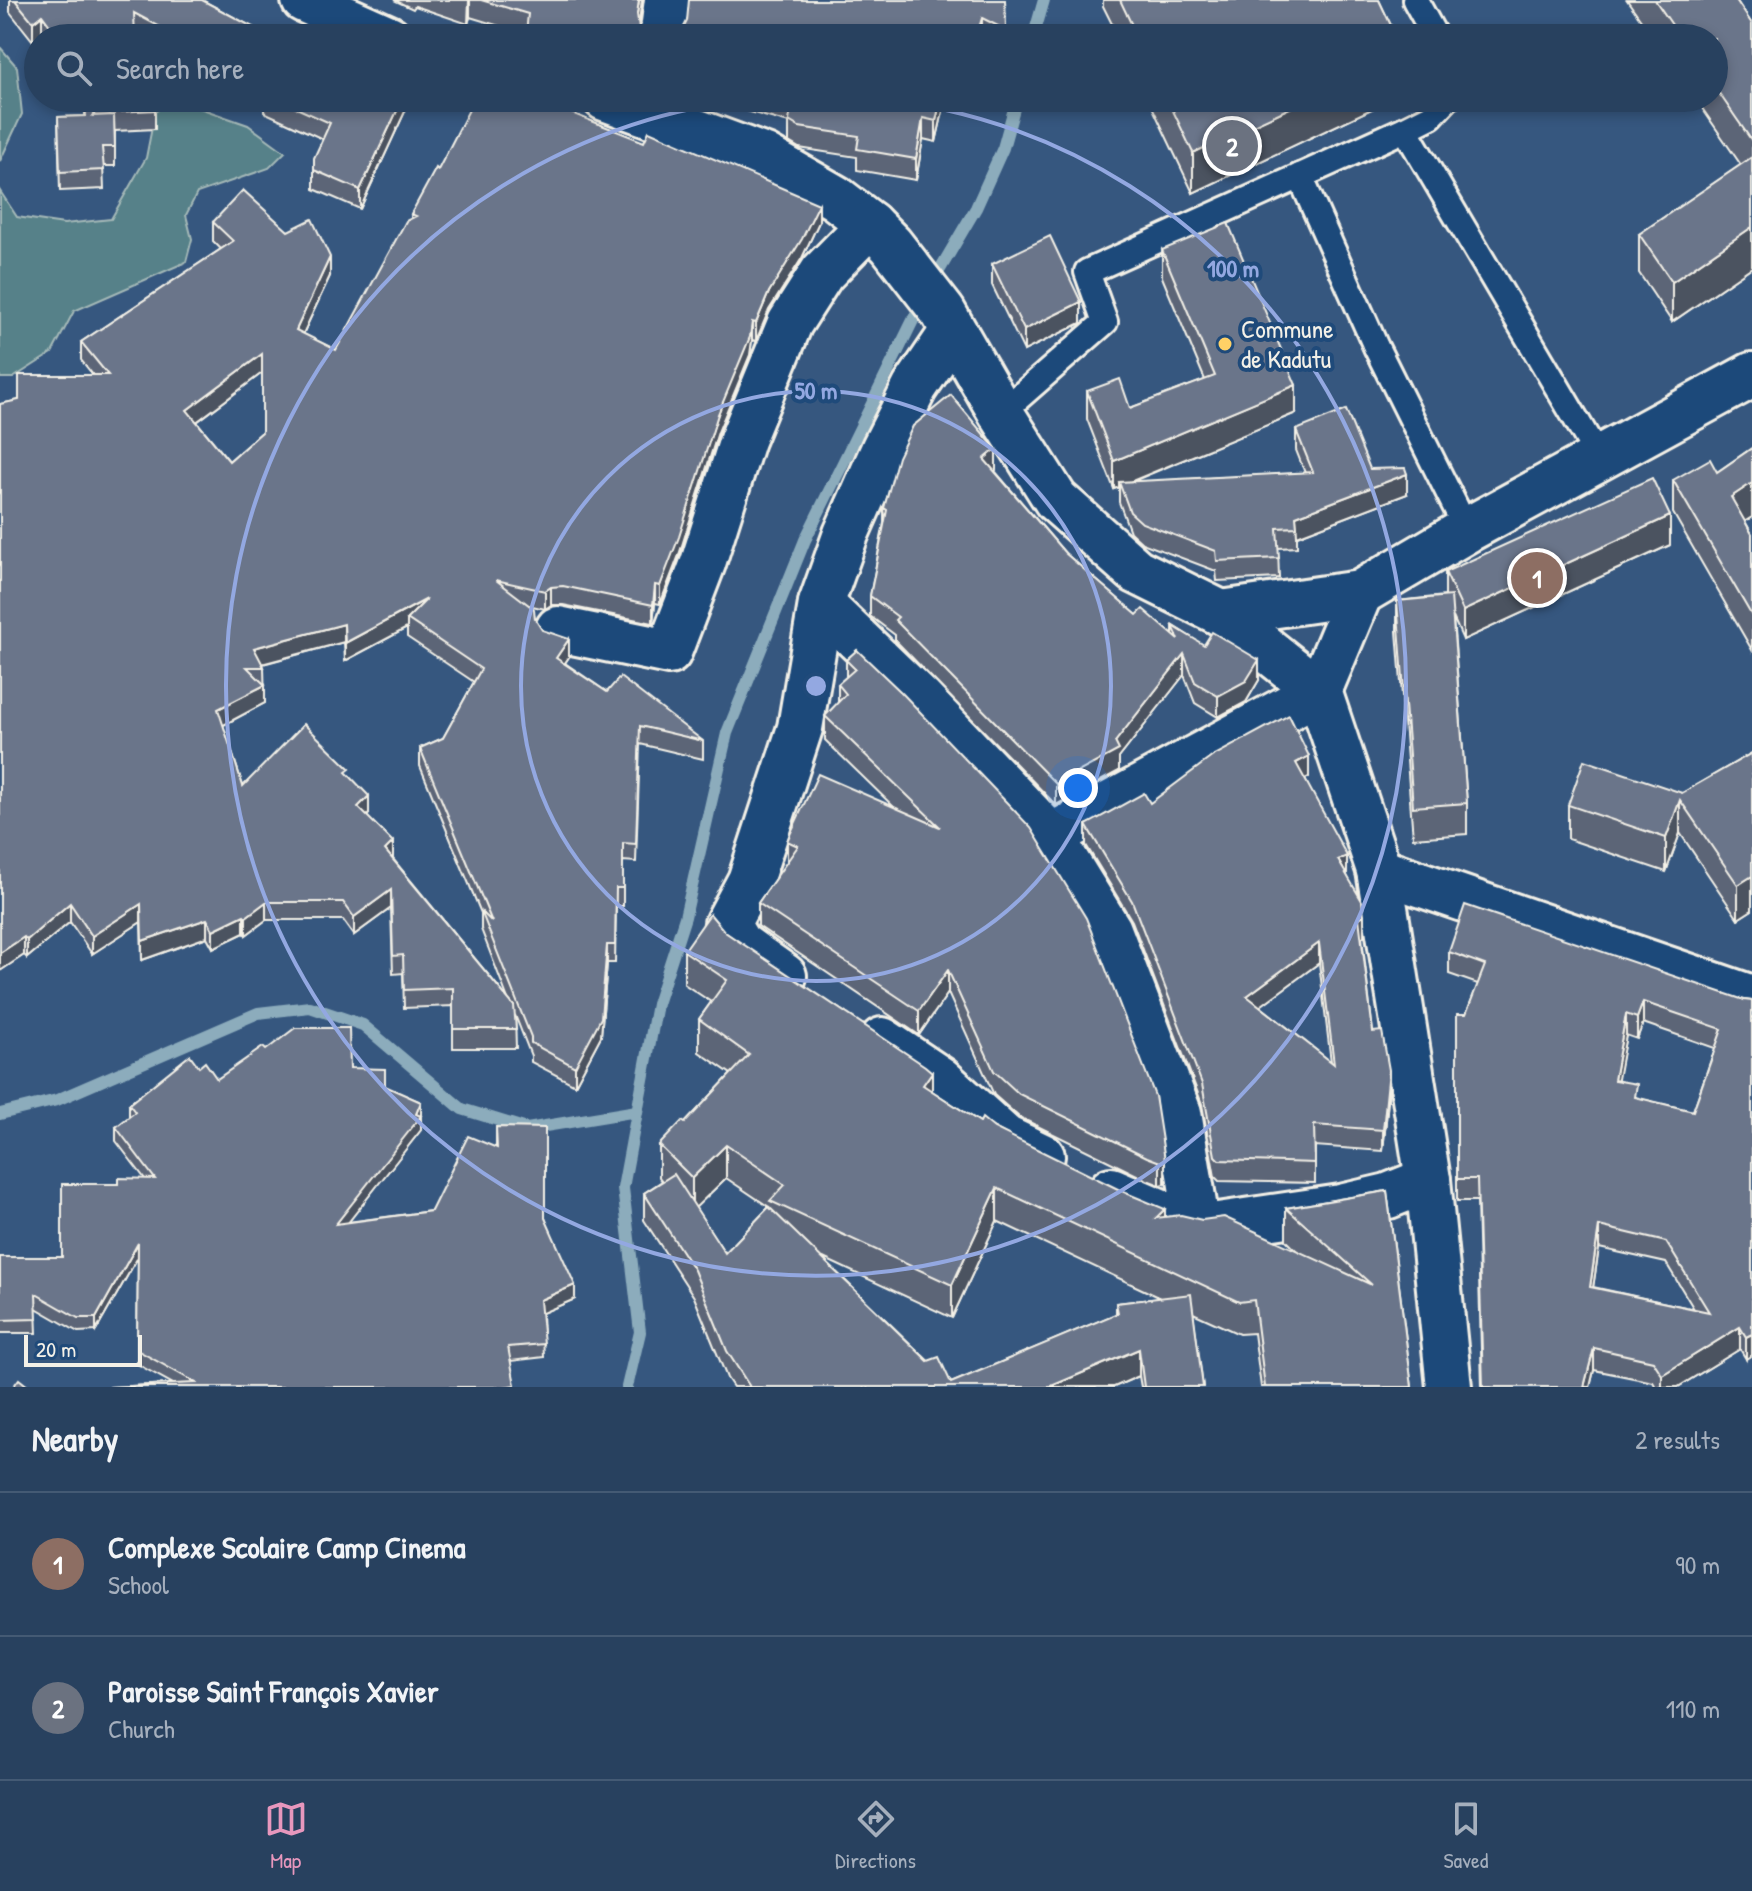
<!DOCTYPE html>
<html lang="en">
<head>
<meta charset="utf-8">
<style>
  body { margin:0; font-family:"Patrick Hand",sans-serif; background:#344c68; color:#f1f3f6 }
  .scale { position:absolute; left:24px; bottom:20px; width:118px; box-sizing:border-box; padding-left:8px; border:4px solid #f4f1e8; border-top:0; font-size:22px; line-height:28px; white-space:nowrap; color:#f4f1e8; -webkit-text-stroke:6px #1f4a7a; paint-order:stroke }
  .you { position:absolute; left:1078px; top:788px; width:28px; height:28px; margin:-20px; border:6px solid #fff; border-radius:50%; background:#1a73e8; box-shadow:0 0 0 12px #1a73e833 }
  .badge { display:grid; place-items:center; width:52px; height:52px; border-radius:50%; background:#e797bd; color:#fff; font-size:26px; font-weight:700 }
  .pin { position:absolute; translate:-50% -50%; border:4px solid #fff; box-shadow:0 2px 8px #0006 }
  .list { margin:0; padding:0; list-style:none }
  h2 { display:flex; justify-content:space-between; align-items:center; height:104px; margin:0; padding:0 32px; font-size:34px }
  h2 small { font-size:26px; font-weight:400; color:#a5afbd }
  .list li { display:grid; grid-template-columns:52px 1fr auto; gap:24px; align-items:center; box-sizing:border-box; height:144px; padding:0 32px; border-top:2px solid #445a74 }
  .list b { display:block; font-size:30px; white-space:nowrap }
  .list p { margin:0; font-size:26px; white-space:nowrap; color:#a5afbd }
  .list em { font-size:26px; font-style:normal; color:#a5afbd }
  .icon { flex:none; width:44px; height:44px; fill:none; stroke:currentColor; stroke-width:2; stroke-linecap:round; stroke-linejoin:round }
  .map { position:relative; flex:none; width:1752px; height:1387px; overflow:hidden }
  .search { position:absolute; background:#28415f; box-shadow:0 4px 12px #0003; left:24px; right:24px; top:24px; height:88px; display:flex; align-items:center; gap:20px; box-sizing:border-box; padding:0 28px; border-radius:44px; color:#a5afbd; font-size:30px }
  .sheet { height:392px; background:#28415f }
  nav { display:flex; justify-content:space-around; align-items:center; box-sizing:border-box; height:112px; border-top:2px solid #445a74; background:#28415f; font-size:22px; color:#a5afbd }
  nav a { display:grid; justify-items:center; gap:4px }
  nav .on { color:#e797bd }
  .map>svg:first-child { display:block }
  .green { fill:#568189; stroke:#a5b9b8; stroke-width:2 }
  .lines { fill:none; stroke-linecap:round; stroke-linejoin:round }
  .stream { stroke:#8cacbc; stroke-width:12 }
  .lane-casing { stroke:#f4f1e8; stroke-width:30 }
  .street-casing { stroke:#f4f1e8; stroke-width:50 }
  .lane { stroke:#1f4a7a; stroke-width:24 }
  .street { stroke:#1f4a7a; stroke-width:44 }
  .wall { fill:#5c6577; stroke:#f4f1e8; stroke-width:2; fill-rule:evenodd }
  .shaded-wall { fill:#4b5261; stroke:#f4f1e8; stroke-width:2 }
  .building { fill:#6b758a; stroke:#f4f1e8; stroke-width:2; fill-rule:evenodd }
  .ring { fill:none; stroke:#93a8e1; stroke-width:4 }
  .poi-dot { fill:#ffd166; stroke:#1f4a7a; stroke-width:3 }
  .labels { text-anchor:middle; stroke-width:8; stroke-linejoin:round; paint-order:stroke }
  .poi-label { font-size:26px; fill:#f4f1e8; stroke:#1f4a7a; text-anchor:start }
  .centre { fill:#93a8e1; stroke:#1f4a7a; stroke-width:4 }
  .ring-label { font-size:24px; text-anchor:middle; font-weight:bold; fill:#93a8e1; stroke:#1f4a7a; stroke-width:8; stroke-linejoin:round; paint-order:stroke }
</style>
</head>
<body>
<div class="map">
<svg width="1752" height="1387" viewBox="0 0 1752 1387">
  <rect width="100%" height="100%" fill="#36577f"/>
  <filter id="ink" filterUnits="userSpaceOnUse"><feTurbulence type="fractalNoise" baseFrequency=".0125" numOctaves="2"/><feDisplacementMap in="SourceGraphic" scale="16" xChannelSelector="R" yChannelSelector="G"/><feConvolveMatrix kernelMatrix="1 2 1 2 8 2 1 2 1" color-interpolation-filters="sRGB"/></filter>
  <g filter="url(#ink)">
    <g class="green">
      <path d="M0 47 17 67 22 114 0 161Z"/>
      <path d="M174 99 248 125 285 152 269 168 197 193 186 215 192 239 186 262 74 311 52 353 13 378H0V191L17 217 64 224 111 219 146 158 155 112Z"/>
    </g>
    <g class="lines">
      <g class="stream">
        <path d="M1033 38 1044 0"/>
        <path d="M932 283 976 208 1003 148 1017 98"/>
        <path d="M0 1114 57 1100 258 1013 310 1007 363 1025 462 1109 527 1129 637 1111"/>
        <path d="M627 1387 640 1332 623 1188 657 1004 685 917 727 733 805 540 923 300"/>
      </g>
      <defs>
        <g id="lane">
          <path d="M1415 0 1436 38"/>
          <path d="M1405 129 1599 458"/>
          <path d="M1300 176 1376 347 1467 530"/>
          <path d="M1001 413 1105 322 1087 272 1405 129 1431 116 1448 98"/>
        </g>
        <g id="street">
          <path d="M304 0 389 38"/>
          <path d="M662 38 667 0"/>
          <path d="M605 98 765 157 836 198 870 224 891 245 943 312 1001 413 1056 500 1136 571 1221 613 1319 691 1379 870 1428 1180 1449 1387"/>
          <path d="M821 604 920 699 1051 836 1109 930 1179 1113 1198 1228"/>
          <path d="M1221 613 1360 593 1467 530 1752 375"/>
          <path d="M558 629 669 652 703 563 742 440 790 323 822 273 870 224"/>
          <path d="M1051 836 1319 691 1360 593"/>
          <path d="M1379 870 1752 998"/>
          <path d="M784 976 739 944 727 924 750 881 800 728 821 604 846 534 884 448 915 387 953 331"/>
          <path d="M882 1040 940 1079 1005 1138 1042 1156"/>
          <path d="M1111 1190 1198 1228 1341 1207 1388 1196 1428 1180"/>
        </g>
      </defs>
      <use href="#lane" class="lane-casing"/>
      <use href="#street" class="street-casing"/>
      <use href="#lane" class="lane"/>
      <use href="#street" class="street"/>
    </g>
    <g class="wall">
      <path d="M10 0H202L273 38H145L134 32 135 38H45L42 34 33 41 10 12Z"/>
      <path d="M394 0H642L639 28 649 38H526V34L470 17 468 24 415 6 413 9Z"/>
      <path d="M1005 0 1006 38H674Z"/>
      <path d="M1103 0H1379L1397 38H1119L1103 6Z"/>
      <path d="M1627 0H1736L1752 24V267L1672 322 1639 273V234L1741 165 1695 98H1714V38H1654Z"/>
      <path d="M85 98H142L155 110V129L115 131V166H103L104 189 60 191 58 117 85 116Z"/>
      <path d="M259 98H408V105L360 209 314 189V170L323 139 264 112V101Z"/>
      <path d="M682 98H946L936 142 923 139 916 180 857 170V157L799 148 789 142V123L718 103 716 108Z"/>
      <path d="M1148 98H1395L1193 193Z"/>
      <path d="M438 170 819 222 802 258 769 310 756 341 752 340 750 355 718 432 679 555 660 604 655 603 653 623 563 605H551L545 609 528 605 535 619 542 630 569 657 565 663 607 692 703 741V759L640 744 636 862 623 861V906H616L615 963H607L601 1036 575 1085 531 1062V1056L515 1015 516 1048H453V1006L404 1008 403 973 393 974 391 908 354 935 343 920H266L246 935 244 933 213 948 207 937 142 960 141 922 92 954 70 922 27 958 24 955 0 971V404L19 400 93 375 81 360V342L221 249 213 241V222L330 276 303 334 336 350 411 219V214ZM262 373V432L229 461 197 422ZM407 628V637L474 682 443 738 420 748V766L481 913V929L508 999 393 859 367 816 369 814 350 776 243 786 223 725 265 703 264 667 263 664 344 642 345 661Z"/>
      <path d="M1162 250 1296 413 1131 482 1305 473 1296 450V430L1370 469 1407 494 1297 536V547L1278 548 1279 578 1217 581 1216 571 1142 543 1130 532 1119 502V487L1114 489 1087 419V391L1130 408 1205 380 1162 277Z"/>
      <path d="M992 264 1081 323 1024 351 992 285Z"/>
      <path d="M1752 448V517L1745 521 1752 534V650L1673 513V480L1717 472Z"/>
      <path d="M996 470 995 471 1065 553 1137 615 1173 635V626L1259 680 1246 702 1218 717 1195 703 1184 675 1119 758V771L1056 805 895 640V635L870 616V596L884 523V508Z"/>
      <path d="M1670 545 1463 640 1453 617 1467 803V834L1413 838 1397 631V601L1445 596V572Z"/>
      <path d="M857 650 1155 1096 1165 1184 1160 1185 1147 1180 1019 1117 994 1095 948 993 919 1035 758 926V903L787 862V841L895 808 825 740V716L838 703V684L846 677V660Z"/>
      <path d="M1752 753V910L1738 919 1680 833 1666 872 1568 839V805L1682 793Z"/>
      <path d="M1309 777 1305 779 1347 875 1364 936 1362 937 1373 1032 1389 1090 1383 1151 1315 1146V1183L1219 1181 1215 1177 1202 1104 1132 921 1086 845V825L1150 803ZM1319 963 1331 1062 1260 1006Z"/>
      <path d="M725 932 932 1091 980 1122 994 1128 1165 1217 1296 1250 1286 1240V1208L1387 1191 1412 1387H1261L1254 1333 1239 1334 1193 1313 1203 1387H1141L1139 1376 1114 1387H733L727 1378 694 1297 644 1220V1193L662 1181 659 1177V1145L685 1123 731 1074 699 1052V1019L711 1002 684 984V951ZM726 1178 769 1207 725 1253 695 1208ZM997 1221 1161 1298 1116 1303V1314L951 1383 821 1257 952 1318Z"/>
      <path d="M1449 952 1752 1001 1746 1359 1740 1349 1678 1387H1656L1653 1382 1594 1370 1590 1387H1482L1477 1201H1457V1014H1466L1478 984 1449 974ZM1643 1023 1715 1048 1693 1111 1637 1098 1617 1080 1626 1035 1637 1039ZM1599 1248 1666 1263 1694 1309 1593 1287Z"/>
      <path d="M266 1050 350 1068 385 1087 421 1102V1130L348 1222 431 1211 496 1148V1127L545 1218 575 1299 542 1313 544 1357 510 1361 515 1387H109L173 1384 137 1364 138 1257 96 1331 78 1332 36 1308 37 1333H0V1257H62L118 1184 145 1179 116 1141V1127L129 1117V1104L199 1067 217 1079Z"/>
    </g>
    <g class="shaded-wall">
      <path d="M469 0H470V17L468 24Z"/>
      <path d="M639 0H642L637 35V14Z"/>
      <path d="M42 15V34L33 41V22Z"/>
      <path d="M982 18V38H976Z"/>
      <path d="M403 98H408V105L360 209V190Z"/>
      <path d="M941 98H946L936 142V121Z"/>
      <path d="M1311 98H1395L1193 193V153Z"/>
      <path d="M923 118V139L916 180V159Z"/>
      <path d="M819 204V222L802 258 769 310 756 341V323L769 292Z"/>
      <path d="M1752 227V267L1672 322V282Z"/>
      <path d="M330 257V276L296 349V330Z"/>
      <path d="M1081 302V323L1024 351V330Z"/>
      <path d="M752 322V340L750 355 718 432 679 555 660 604V586L718 414Z"/>
      <path d="M262 354V373L187 429V410Z"/>
      <path d="M1296 385V413L1120 486 1119 482V487L1114 489V461Z"/>
      <path d="M996 449V470L984 480V459Z"/>
      <path d="M1407 474V494L1297 536 1296 516Z"/>
      <path d="M1752 483V517L1731 530V497Z"/>
      <path d="M1670 516V545L1463 640V611Z"/>
      <path d="M655 585V603L653 623V605Z"/>
      <path d="M551 587V605L545 609V591Z"/>
      <path d="M427 599 407 619V628L345 661V643Z"/>
      <path d="M344 624V642L254 666V648Z"/>
      <path d="M569 639V657L556 676V658Z"/>
      <path d="M1184 654V675L1119 758V771L1056 805V784L1115 742Z"/>
      <path d="M1259 660V680L1246 702 1218 717V696Z"/>
      <path d="M265 685V703L218 728V709Z"/>
      <path d="M1309 756V777L1296 783V763Z"/>
      <path d="M369 796V814L358 825V807Z"/>
      <path d="M1680 800V833L1666 872V838Z"/>
      <path d="M393 842V860L385 850Z"/>
      <path d="M1347 856V876L1338 860Z"/>
      <path d="M1752 876V910L1738 919V885Z"/>
      <path d="M391 890V908L354 935V917Z"/>
      <path d="M266 902V920L246 935V917Z"/>
      <path d="M70 903V922L27 958V940Z"/>
      <path d="M141 904V922L92 954V936Z"/>
      <path d="M244 915V933L213 948V930Z"/>
      <path d="M1364 915V936L1359 939V918Z"/>
      <path d="M207 919V937L142 960V941Z"/>
      <path d="M24 937V955L0 971V953Z"/>
      <path d="M1319 943V963L1247 1016V996Z"/>
      <path d="M607 945V963L601 1036 575 1085V1067Z"/>
      <path d="M948 970V993L919 1035V1011Z"/>
      <path d="M1643 1002V1023L1637 1039V1018Z"/>
      <path d="M1626 1014V1035L1614 1101V1080Z"/>
      <path d="M1389 1070V1090L1383 1151V1130Z"/>
      <path d="M932 1072V1105L923 1085Z"/>
      <path d="M421 1102V1130L336 1238V1224L416 1114Z"/>
      <path d="M726 1145V1178L692 1211V1178Z"/>
      <path d="M1165 1160V1184L1160 1185V1162Z"/>
      <path d="M997 1188V1221L952 1318V1285Z"/>
      <path d="M1165 1209V1241L1156 1218Z"/>
      <path d="M1599 1226V1248L1590 1308V1287Z"/>
      <path d="M138 1243V1257L96 1331V1318Z"/>
      <path d="M575 1285V1299L540 1314V1300Z"/>
      <path d="M1740 1327V1349L1678 1387H1662V1375Z"/>
      <path d="M1752 1334V1355L1746 1359V1337Z"/>
      <path d="M1594 1348V1370L1590 1387H1584Z"/>
      <path d="M1139 1349V1376L1114 1387H1049Z"/>
    </g>
    <g class="building">
      <path d="M15 0H202L273 38H181L134 13 135 38H59L42 15 33 22Z"/>
      <path d="M481 0H639L637 14 639 28 649 38H544L526 33 528 14Z"/>
      <path d="M689 0H1005L1006 30 982 18 976 38H674L681 33 687 21Z"/>
      <path d="M1120 0H1379L1397 38H1138Z"/>
      <path d="M1655 0H1736L1752 24V141L1714 86V38H1681Z"/>
      <path d="M293 29 313 38H288Z"/>
      <path d="M85 98H142L155 110 95 113 93 116 114 115 115 147H102L104 170 60 172 58 117 86 116Z"/>
      <path d="M274 98H403L360 190 314 170V158L330 123Z"/>
      <path d="M475 98H534L644 142 649 131 819 204 802 239 769 292 756 323 752 322 750 337 718 414 679 537 660 586 655 585 653 605 563 586 551 587 545 591 496 580 534 609 535 619 542 630 569 639 556 658 607 692 620 677 703 741 640 726 636 844 623 843V888H616L615 945H607L601 1018 575 1067 531 1043V1037L481 911 492 922 420 748 443 738 481 669 407 619 427 599 345 643 344 624 254 648 264 667H247L265 685 218 709 243 786 304 724 350 769 346 772 369 796 358 807 393 842 385 850 514 1006 516 1029H453V988L404 990 403 955 393 956 391 890 354 917 343 902H266L246 917 244 915 213 930 207 919 142 941 141 904 92 936 70 903 27 940 24 937 0 953V404L19 400V375H108L81 342 233 241 213 222 243 190 288 231 312 219 330 257 296 330 336 350 406 221 416 216 411 214 436 168 438 170ZM262 354V432L229 461 187 410Z"/>
      <path d="M775 98H941L936 121 923 118 916 159 857 149 859 136 799 127 789 121 792 103Z"/>
      <path d="M1167 98H1311L1193 153Z"/>
      <path d="M1752 157V227L1672 282 1639 234Z"/>
      <path d="M1228 223 1296 385 1114 461 1087 391 1120 379 1130 408 1215 376 1162 250Z"/>
      <path d="M1050 236 1081 302 1024 330 992 264Z"/>
      <path d="M951 395 996 449 984 459 1065 553 1137 615 1143 609 1179 640 1173 626 1204 645 1212 632 1259 660 1246 681 1218 696 1195 682 1184 654 1115 742 1119 750 1056 784 895 620 898 617 870 596 887 510 884 508 898 457 913 426Z"/>
      <path d="M1346 410 1370 469 1405 468 1407 474 1296 516 1297 527 1277 528 1279 558 1217 561 1216 551 1142 523 1130 512 1119 482 1313 472 1296 430Z"/>
      <path d="M1752 448V483L1731 497 1752 534V616L1673 480 1710 459 1717 472Z"/>
      <path d="M1652 478 1670 516 1463 611 1445 572Z"/>
      <path d="M1451 596 1467 803 1413 807 1397 601Z"/>
      <path d="M857 650 902 693 1031 828 1086 918 1155 1096 1165 1160 1160 1162 1147 1157 1019 1094 994 1071 948 970 919 1011 758 903 798 846 787 841 818 774 940 827 825 716 846 694 838 684 855 669 846 660Z"/>
      <path d="M1289 715 1309 756 1296 763 1347 856 1338 860 1362 901 1364 915 1359 918 1373 1032 1382 1031 1389 1070 1383 1130 1314 1125 1315 1163 1219 1160 1215 1156 1202 1084 1132 901 1086 825 1144 793 1150 803 1213 756ZM1319 943 1334 1064 1247 996Z"/>
      <path d="M1752 753V876L1738 885 1680 800 1666 838 1568 805 1584 760 1682 793Z"/>
      <path d="M1465 905 1744 1000 1752 1001V1334L1746 1337 1740 1327 1662 1375 1653 1361 1594 1348 1584 1387H1483L1477 1179H1457V1014H1466L1485 965 1449 952ZM1643 1002 1722 1029 1693 1111 1635 1097 1637 1084 1614 1080 1626 1014 1637 1018ZM1599 1226 1666 1242 1709 1312 1590 1287Z"/>
      <path d="M710 914 725 932 925 1066 932 1072 923 1085 980 1122 982 1118 994 1128 1126 1193 1165 1209 1156 1218 1181 1215 1202 1220 1224 1217 1372 1285 1286 1208 1387 1191 1412 1387H1265L1254 1300 1239 1302 997 1188 952 1285 770 1201 785 1185 726 1145 692 1178 659 1145 682 1121 685 1123 749 1055 699 1019 727 980 684 951Z"/>
      <path d="M295 1028H349L350 1068 385 1069V1086L421 1102 416 1114 421 1116 336 1224 431 1211 468 1136 497 1148 496 1127 545 1128V1218L575 1285 540 1300 544 1344 508 1347 515 1385 503 1387H109L196 1383 137 1350 138 1243 96 1318H78L36 1294 37 1319 0 1320V1257H62V1184H118V1178L155 1179 116 1127 135 1112 129 1104 190 1055 199 1067 205 1062 217 1079 263 1047 266 1050Z"/>
      <path d="M674 1174 725 1253 769 1207 928 1361 939 1357 951 1383 1118 1313 1116 1303 1191 1294 1203 1387H1144L1139 1349 1049 1387H750L727 1351 694 1270 644 1193Z"/>
      <path d="M19 1379 29 1387H13Z"/>
    </g>
  </g>
  <g class="ring">
    <circle cx="816" cy="686" r="295"/>
    <path d="M867 98A590 590 0 1 1 765 98"/>
  </g>
  <circle class="poi-dot" cx="1225" cy="344" r="8"/>
  <g class="labels">
    <g class="poi-label">
      <text x="1241" y="338">Commune<tspan x="1241" dy="30">de Kadutu</tspan></text>
    </g>
  </g>
  <circle cx="816" cy="686" r="12" class="centre"/>
  <g class="ring-label">
    <text x="1233" y="277">100 m</text>
    <text x="816" y="399">50 m</text>
  </g>
</svg>
<div class="scale">20 m</div>
<div class="you"></div>
<div class="pin badge" style="left:1537px;top:578px;background:#8d6e63">1</div>
<div class="pin badge" style="left:1232px;top:146px;background:#6b7280">2</div>
<div class="search"><svg class="icon" aria-label="search" viewBox="0 0 24 24"><circle cx="10" cy="10" r="6"/><path d="M15 15l6 6"/></svg>Search here</div>
</div>
<section class="sheet">
<h2>Nearby<small>2 results</small></h2>
<ul class="list">
<li><span class="badge" style="background:#8d6e63">1</span><div><b>Complexe Scolaire Camp Cinema</b><p>School</p></div><em>90 m</em></li>
<li><span class="badge" style="background:#6b7280">2</span><div><b>Paroisse Saint François Xavier</b><p>Church</p></div><em>110 m</em></li>
</ul>
</section>
<nav>
<a class="on"><svg class="icon" aria-label="map" viewBox="0 0 24 24"><path d="M3 6l6-2 6 2 6-2v14l-6 2-6-2-6 2zM9 4v14M15 6v14"/></svg>Map</a>
<a><svg class="icon" aria-label="directions" viewBox="0 0 24 24"><path d="M12 3l9 9-9 9-9-9zM9 14v-3h6M13 9l2 2-2 2"/></svg>Directions</a>
<a><svg class="icon" aria-label="saved" viewBox="0 0 24 24"><path d="M7 4h10v16l-5-4-5 4z"/></svg>Saved</a>
</nav>
</body>
</html>
